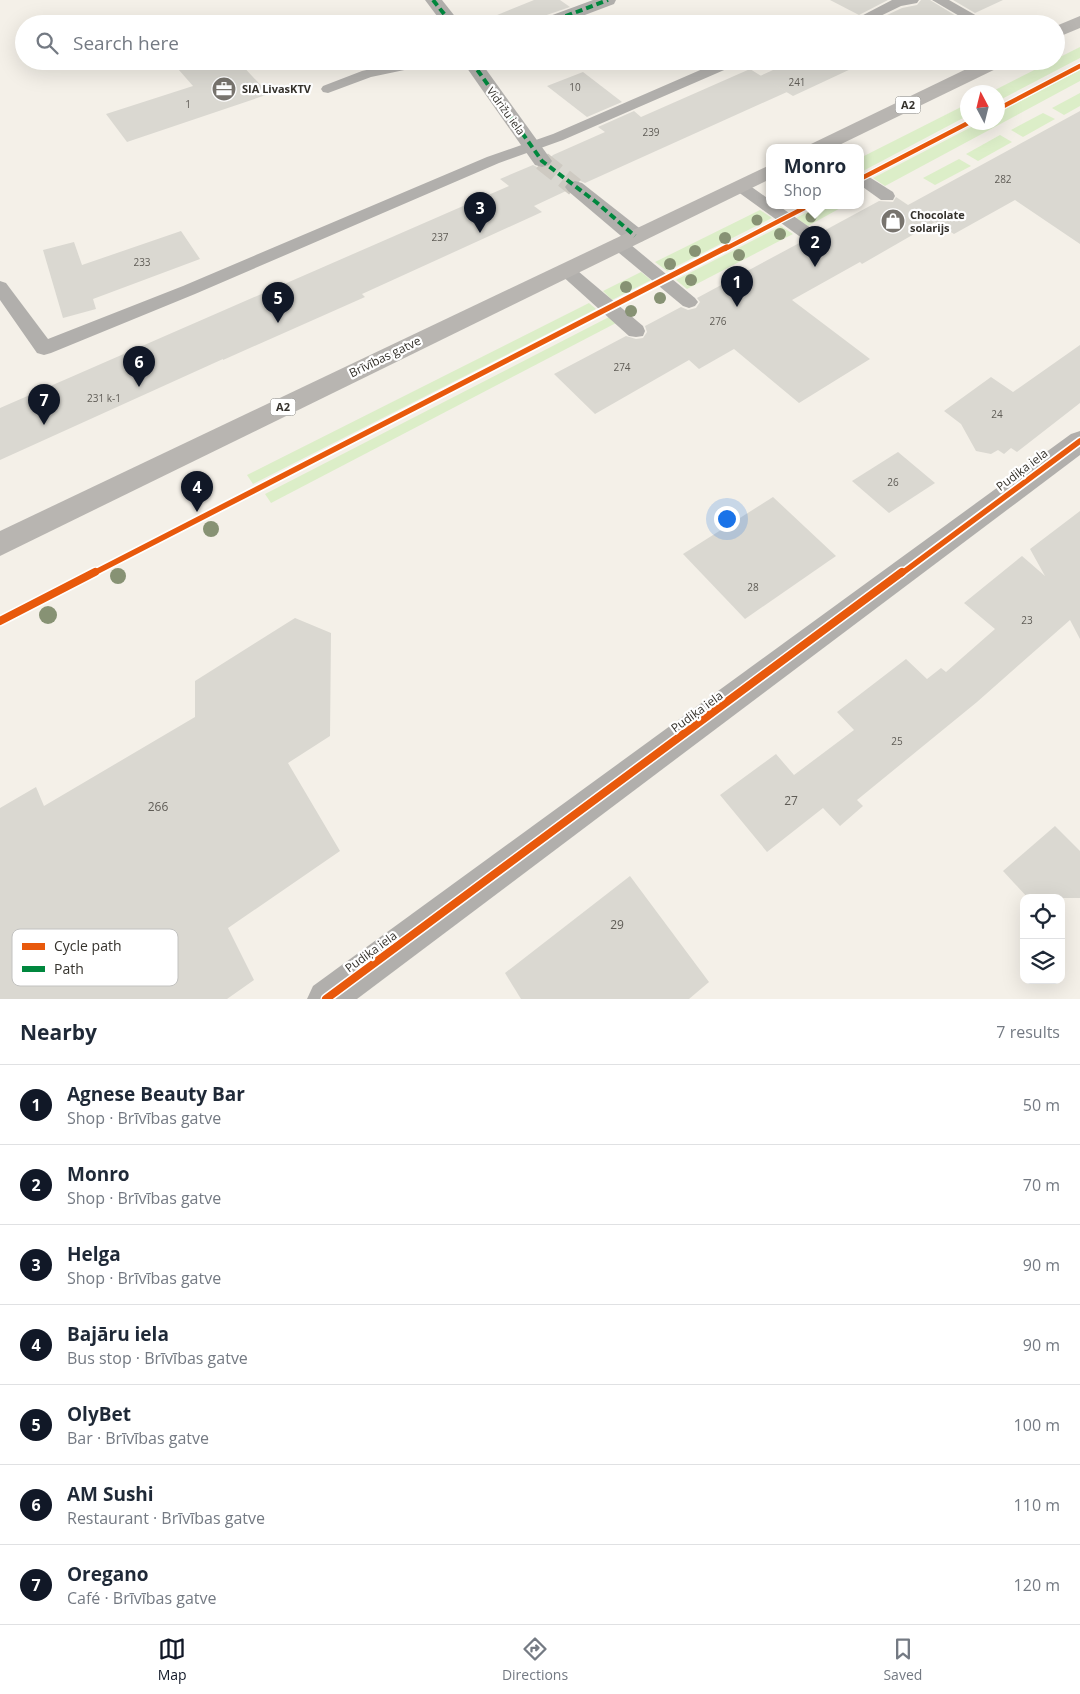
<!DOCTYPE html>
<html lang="en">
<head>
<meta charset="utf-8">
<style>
  body { margin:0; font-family:"Open Sans",sans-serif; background:#f2f2f3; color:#1f2937 }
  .controls { position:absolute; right:15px; bottom:15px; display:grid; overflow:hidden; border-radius:10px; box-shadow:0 5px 20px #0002 }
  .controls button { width:45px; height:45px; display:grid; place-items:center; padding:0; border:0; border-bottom:1px solid #e0e1e3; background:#fff; color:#1f2937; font:25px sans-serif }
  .compass { position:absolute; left:960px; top:85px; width:45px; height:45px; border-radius:50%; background:#fff; box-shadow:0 5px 20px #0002; rotate:353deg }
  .you { position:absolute; left:726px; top:518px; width:18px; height:18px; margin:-12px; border:4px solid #fff; border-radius:50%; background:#1a73e8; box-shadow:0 0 0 8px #1a73e833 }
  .badge { display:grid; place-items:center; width:32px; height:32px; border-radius:50%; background:#111827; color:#fff; font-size:16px; font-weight:700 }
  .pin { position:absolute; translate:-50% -41px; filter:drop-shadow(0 1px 2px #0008) }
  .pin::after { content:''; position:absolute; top:26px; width:18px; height:15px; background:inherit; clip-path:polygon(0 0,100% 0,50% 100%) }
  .popup { position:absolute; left:766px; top:144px; width:98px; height:65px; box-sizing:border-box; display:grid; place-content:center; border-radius:10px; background:#fff; filter:drop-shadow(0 1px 4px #0005); font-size:16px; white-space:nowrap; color:#747a83 }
  .popup b { font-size:19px; color:#1f2937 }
  .popup::after { content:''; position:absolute; left:50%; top:100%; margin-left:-10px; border:10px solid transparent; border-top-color:#fff }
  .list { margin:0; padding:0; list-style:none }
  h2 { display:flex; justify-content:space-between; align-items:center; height:65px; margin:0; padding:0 20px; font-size:21px }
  h2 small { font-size:16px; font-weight:400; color:#747a83 }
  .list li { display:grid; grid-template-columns:32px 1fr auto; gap:15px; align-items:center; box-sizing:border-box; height:80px; padding:0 20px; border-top:1px solid #e0e1e3 }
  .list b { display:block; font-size:19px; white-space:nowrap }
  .list p { margin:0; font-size:16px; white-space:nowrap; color:#747a83 }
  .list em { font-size:16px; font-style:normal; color:#747a83 }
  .icon { flex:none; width:28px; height:28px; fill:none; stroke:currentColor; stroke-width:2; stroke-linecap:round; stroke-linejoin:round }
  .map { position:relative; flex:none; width:1080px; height:999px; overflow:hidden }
  .search { position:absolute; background:#fff; box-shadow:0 5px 20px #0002; left:15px; right:15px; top:15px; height:55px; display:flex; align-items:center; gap:12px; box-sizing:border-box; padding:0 18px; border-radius:28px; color:#747a83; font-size:19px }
  .sheet { height:625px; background:#fff }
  nav { display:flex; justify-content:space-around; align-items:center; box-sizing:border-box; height:70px; border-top:1px solid #e0e1e3; background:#fff; font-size:14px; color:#747a83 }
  nav a { display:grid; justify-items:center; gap:2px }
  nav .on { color:#111827 }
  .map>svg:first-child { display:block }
  .green { fill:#dceec8 }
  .building { fill:#dad8d1 }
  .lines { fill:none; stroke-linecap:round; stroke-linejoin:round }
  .street-tunnel { stroke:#cecac2; stroke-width:19; stroke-dasharray:19 9; stroke-linecap:butt }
  .lane { fill:#b1afac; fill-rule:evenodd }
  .street { fill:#b1afac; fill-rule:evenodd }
  .highway { fill:#b8b5b1; fill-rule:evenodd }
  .quiet { stroke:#00873e; stroke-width:4; stroke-dasharray:7 4; stroke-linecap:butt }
  .cycleway-far2-casing { stroke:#fff; stroke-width:7 }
  .cycleway-far1-casing { stroke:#fff; stroke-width:9 }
  .cycleway-casing { stroke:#fff; stroke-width:11 }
  .cycleway-far2 { stroke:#e8590c; stroke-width:4.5 }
  .cycleway-far1 { stroke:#e8590c; stroke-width:5.5 }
  .cycleway { stroke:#e8590c; stroke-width:8 }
  .tree { fill:#879274 }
  .labels { text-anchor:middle; stroke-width:4.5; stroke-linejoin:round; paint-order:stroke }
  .number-label { font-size:10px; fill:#5f5c56 }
  .far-poi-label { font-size:11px; font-weight:bold; fill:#35322c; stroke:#fff; text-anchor:start }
  .shield { fill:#fff; stroke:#72706b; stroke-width:1 }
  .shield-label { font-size:11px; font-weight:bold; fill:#35322c }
  .far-street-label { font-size:11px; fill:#35322c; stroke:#fff }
  .street-label { font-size:12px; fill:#35322c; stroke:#fff }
  .near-number-label { font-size:12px; fill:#5f5c56 }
  .key { fill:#fff; stroke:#c2c2c0; stroke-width:1 }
  .key-label { font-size:14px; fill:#35322c }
</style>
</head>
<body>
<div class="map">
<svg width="1080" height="999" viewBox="0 0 1080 999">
  <rect width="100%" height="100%" fill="#f4f0e8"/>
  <g class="green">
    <path d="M1080 47V58L998 101V92H991L1052 61H1056V59Z"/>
    <path d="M1080 70V81L885 186 873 178 979 123 998 122V113Z"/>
    <path d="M1080 93V106L1064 115 1052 108Z"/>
    <path d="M967 104V116L863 171 860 169V158Z"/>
    <path d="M1043 113 1055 119 1023 137 1011 130Z"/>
    <path d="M1000 135 1012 142 978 161 966 154Z"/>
    <path d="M959 159 971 166 935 185 923 178Z"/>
    <path d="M819 206H844L808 226 796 218Z"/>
    <path d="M760 210 772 218 667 271 655 262Z"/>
    <path d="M781 226 793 234 687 289 676 280Z"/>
    <path d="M641 272 651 280 612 300 603 291Z"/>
    <path d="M589 303 596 309 253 484 247 475Z"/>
    <path d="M609 317 616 323 271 503 265 494Z"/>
  </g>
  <g class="building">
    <path d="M534 0H560L570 7 538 18 534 24H490L485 20Z"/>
    <path d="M830 0H888L859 15Z"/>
    <path d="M921 0H930L961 19 951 24 872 22 902 8 917 5Z"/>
    <path d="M953 0H1003L975 13Z"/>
    <path d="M171 61H238L269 94 127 142 106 114 193 86Z"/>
    <path d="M793 61H868L793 96 760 76Z"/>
    <path d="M750 69 787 92 585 183 576 179 567 181 563 187 566 191 534 206 542 212 362 294 365 297 223 360V359L0 460V408L509 186 500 179 533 165 541 169 550 167 554 161 551 157 553 155 605 132 598 127 634 111 641 117Z"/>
    <path d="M583 72 622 102 587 117 547 86Z"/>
    <path d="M1080 111V244L1015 200 954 234 935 222 862 264 860 262 792 300 870 359 799 403 734 349 699 369 689 360 595 414 554 374 626 336 636 339 643 338 647 332 645 326 647 325 681 307 688 310 696 308 700 302 697 298 803 241 812 244 818 243 822 238 820 233 879 201 893 202 896 197 908 205Z"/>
    <path d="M181 231 200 259 93 299 96 309 63 318 43 250 74 242 82 265Z"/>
    <path d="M1080 345V403L1017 452 1011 448 1004 454 998 450 991 454 976 451 961 424 944 411 991 377 1013 392Z"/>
    <path d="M898 452 935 483 889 513 852 481Z"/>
    <path d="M773 497 836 556 745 619 683 554Z"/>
    <path d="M1080 511V639L1070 620 977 702 857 800 863 806 840 826 823 808 767 852 720 795 776 754 794 775 854 730 837 712 906 659 927 679 941 668 946 672 995 629 964 603 1022 556 1045 576 1030 549Z"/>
    <path d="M295 618 331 633 330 736 288 763 340 851 228 928 254 980 227 999H0V808L36 787 44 806 195 717V681Z"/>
    <path d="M1055 826 1080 851V898H1028L1003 871Z"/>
    <path d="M630 876 709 982 689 999H521L505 973Z"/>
  </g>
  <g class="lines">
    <path class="street-tunnel" d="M542 161 575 187"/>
    <g class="lane">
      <path d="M892 0H919L917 3 901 6 864 24H846Z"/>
      <path d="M932 0H949L991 24H973Z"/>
      <path d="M407 61H435L433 64 371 77 328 93 323 92 321 89 323 86 362 71Z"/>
      <path d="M721 61H740L738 64 563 140 499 163 195 294 51 353 44 355 37 353 0 300V281L6 283 48 339 183 286 487 157 553 134Z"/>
      <path d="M860 173 866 175 893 192 895 196 893 200H881L860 185Z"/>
      <path d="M740 181 746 183 770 200V206H779L818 233 820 237 818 241 812 242 806 241 734 189 732 186 734 183Z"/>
      <path d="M619 239 625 240 695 298 698 302 695 306 689 308 683 306 613 248 610 244 613 240Z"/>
      <path d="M566 264 572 266 643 326 645 331 643 336 636 337 629 336 560 274 557 270 560 266Z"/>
    </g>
    <g class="street">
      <path d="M425 0H442L461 24H443Z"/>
      <path d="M593 0H616L614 4 561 24H536L539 20Z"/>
      <path d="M462 61H480L552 161 549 165 542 167 535 165Z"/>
      <path d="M575 181 582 183 643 231 646 236 643 241 635 243 627 241 568 191 565 187 568 183Z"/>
      <path d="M1080 431V455L357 999H307L313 986 1071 434Z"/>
    </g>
    <g class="highway">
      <path d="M1080 16V28L1056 38V26Z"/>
      <path d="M983 61H1007L1004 65 833 148H808L811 144Z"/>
      <path d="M770 165V179L0 556V531Z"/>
    </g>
    <g class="quiet">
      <path d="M433 0 452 24"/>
      <path d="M545 24 608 0"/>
      <path d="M471 61 542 161 596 202 635 236"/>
    </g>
    <defs>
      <g id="cycleway-far2">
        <path d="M998 109 1080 66"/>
        <path d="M860 179 970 122"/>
        <path d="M725 249 808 206"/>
      </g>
      <g id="cycleway-far1">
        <path d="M92 574 727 247"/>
        <path d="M901 574 1080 441"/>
      </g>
      <g id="cycleway">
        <path d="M0 621 95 572"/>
        <path d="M326 999 902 572"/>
      </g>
    </defs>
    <use href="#cycleway-far2" class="cycleway-far2-casing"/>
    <use href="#cycleway-far1" class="cycleway-far1-casing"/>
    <use href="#cycleway" class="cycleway-casing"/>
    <use href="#cycleway-far2" class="cycleway-far2"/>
    <use href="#cycleway-far1" class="cycleway-far1"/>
    <use href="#cycleway" class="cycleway"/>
  </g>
  <g class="tree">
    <circle cx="811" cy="217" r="5.5"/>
    <circle cx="757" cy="220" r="5.5"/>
    <circle cx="780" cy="234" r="6"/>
    <circle cx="725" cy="238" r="6"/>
    <circle cx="695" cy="251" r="6"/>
    <circle cx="739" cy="255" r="6"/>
    <circle cx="670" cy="264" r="6"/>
    <circle cx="691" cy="280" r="6"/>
    <circle cx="626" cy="287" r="6"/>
    <circle cx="660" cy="298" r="6"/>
    <circle cx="631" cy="311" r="6"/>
    <circle cx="211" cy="529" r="8"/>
    <circle cx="118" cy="576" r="8"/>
    <circle cx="48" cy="615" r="9"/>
  </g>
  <defs>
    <symbol id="office-disc" viewBox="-11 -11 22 22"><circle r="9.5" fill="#78746e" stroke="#fff"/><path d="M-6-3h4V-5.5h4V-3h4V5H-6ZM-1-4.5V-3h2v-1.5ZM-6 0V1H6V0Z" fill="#fff"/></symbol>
    <symbol id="shop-disc" viewBox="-11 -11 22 22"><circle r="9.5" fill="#78746e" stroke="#fff"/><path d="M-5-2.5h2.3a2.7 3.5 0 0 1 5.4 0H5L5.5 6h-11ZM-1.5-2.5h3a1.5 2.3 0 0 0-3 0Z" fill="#fff"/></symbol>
  </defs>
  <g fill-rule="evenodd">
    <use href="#office-disc" x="210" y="75" width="28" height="28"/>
    <use href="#shop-disc" x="879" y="207" width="28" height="28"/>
  </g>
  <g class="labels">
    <g class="number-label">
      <text x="797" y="86">241</text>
      <text x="575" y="91">10</text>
      <text x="188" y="108">1</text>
      <text x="651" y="136">239</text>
      <text x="1003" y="183">282</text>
      <text x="440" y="241">237</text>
      <text x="142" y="266">233</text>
      <text x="718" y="325">276</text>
      <text x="622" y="371">274</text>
      <text x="104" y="402">231 k-1</text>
      <text x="997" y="418">24</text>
      <text x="893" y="486">26</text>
      <text x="753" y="591">28</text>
      <text x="1027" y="624">23</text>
      <text x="897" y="745">25</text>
    </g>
    <g class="far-poi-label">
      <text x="242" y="93">SIA LivasKTV</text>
      <text x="910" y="219">Chocolate<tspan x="910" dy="13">solarijs</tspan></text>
    </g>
    <g class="shield">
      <rect x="895.5" y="96.5" width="25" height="17" rx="4"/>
      <rect x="270.5" y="398.5" width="25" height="17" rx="4"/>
    </g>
    <g class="shield-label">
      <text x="908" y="109">A2</text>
      <text x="283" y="411">A2</text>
    </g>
    <g class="far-street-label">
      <text transform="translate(506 111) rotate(54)" y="4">Vidrižu iela</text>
    </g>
    <g class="street-label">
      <text transform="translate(385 357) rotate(-26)" y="4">Brīvības gatve</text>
      <text transform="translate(1022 470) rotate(-37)" y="4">Pudiķa iela</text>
      <text transform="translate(697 712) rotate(-36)" y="4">Pudiķa iela</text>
      <text transform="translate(371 952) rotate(-36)" y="4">Pudiķa iela</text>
    </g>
    <g class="near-number-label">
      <text x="791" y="805">27</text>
      <text x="158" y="811">266</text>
      <text x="617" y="929">29</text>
    </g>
  </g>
  <rect x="12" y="929" width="166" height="57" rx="8" class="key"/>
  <rect x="22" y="943" width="23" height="7" fill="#e8590c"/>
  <rect x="22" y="966" width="23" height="6" fill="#00873e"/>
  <g class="key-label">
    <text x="54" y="951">Cycle path</text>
    <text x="54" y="974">Path</text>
  </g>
</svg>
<div class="controls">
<button><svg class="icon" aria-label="locate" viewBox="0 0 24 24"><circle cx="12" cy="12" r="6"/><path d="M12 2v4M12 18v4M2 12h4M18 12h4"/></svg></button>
<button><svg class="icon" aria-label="layers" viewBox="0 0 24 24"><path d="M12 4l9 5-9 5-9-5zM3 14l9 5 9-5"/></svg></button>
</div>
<svg class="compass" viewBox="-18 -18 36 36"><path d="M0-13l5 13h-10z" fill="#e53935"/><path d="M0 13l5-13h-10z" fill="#747a83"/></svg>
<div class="you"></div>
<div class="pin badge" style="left:737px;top:307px">1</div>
<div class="pin badge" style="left:815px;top:267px">2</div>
<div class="popup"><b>Monro</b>Shop</div>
<div class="pin badge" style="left:480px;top:233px">3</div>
<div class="pin badge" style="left:197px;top:512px">4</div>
<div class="pin badge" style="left:278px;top:323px">5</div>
<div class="pin badge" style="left:139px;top:387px">6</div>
<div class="pin badge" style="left:44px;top:425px">7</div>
<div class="search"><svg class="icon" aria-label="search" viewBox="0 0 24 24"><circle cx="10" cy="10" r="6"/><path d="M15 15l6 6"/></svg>Search here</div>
</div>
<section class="sheet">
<h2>Nearby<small>7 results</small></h2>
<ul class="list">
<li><span class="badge">1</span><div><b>Agnese Beauty Bar</b><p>Shop · Brīvības gatve</p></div><em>50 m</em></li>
<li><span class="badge">2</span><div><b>Monro</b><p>Shop · Brīvības gatve</p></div><em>70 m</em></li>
<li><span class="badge">3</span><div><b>Helga</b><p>Shop · Brīvības gatve</p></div><em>90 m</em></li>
<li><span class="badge">4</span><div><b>Bajāru iela</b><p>Bus stop · Brīvības gatve</p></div><em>90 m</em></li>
<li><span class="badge">5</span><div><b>OlyBet</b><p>Bar · Brīvības gatve</p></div><em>100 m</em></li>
<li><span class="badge">6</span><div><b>AM Sushi</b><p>Restaurant · Brīvības gatve</p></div><em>110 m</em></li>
<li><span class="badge">7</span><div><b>Oregano</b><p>Café · Brīvības gatve</p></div><em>120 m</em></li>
</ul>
</section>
<nav>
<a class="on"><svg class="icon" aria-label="map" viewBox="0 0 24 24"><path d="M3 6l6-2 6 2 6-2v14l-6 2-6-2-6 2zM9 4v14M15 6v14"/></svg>Map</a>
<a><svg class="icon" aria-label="directions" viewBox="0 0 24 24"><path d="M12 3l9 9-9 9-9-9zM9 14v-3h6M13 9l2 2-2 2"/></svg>Directions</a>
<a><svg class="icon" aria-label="saved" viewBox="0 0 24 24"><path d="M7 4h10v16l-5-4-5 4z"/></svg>Saved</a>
</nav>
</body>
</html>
